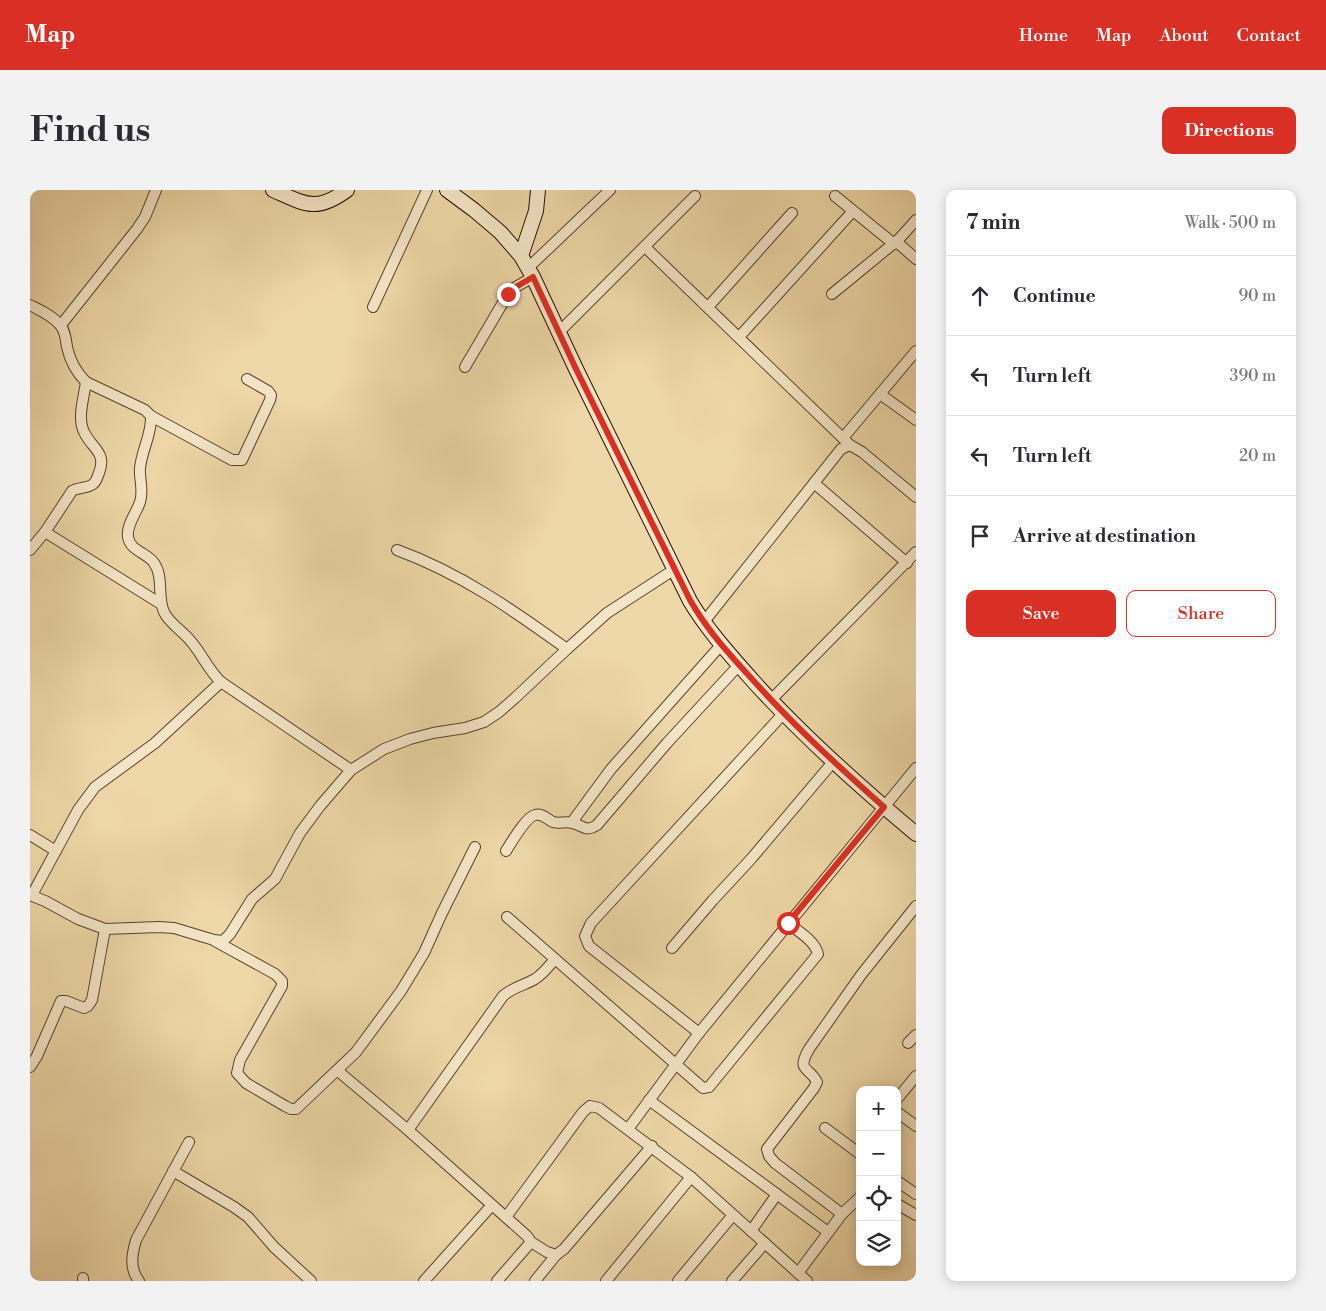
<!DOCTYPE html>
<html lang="en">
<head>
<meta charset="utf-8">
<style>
  body { margin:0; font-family:"Libre Bodoni",serif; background:#f2f2f3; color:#2b2b33 }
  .controls { position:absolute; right:15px; bottom:15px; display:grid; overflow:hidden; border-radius:10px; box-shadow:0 2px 12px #0003 }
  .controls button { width:45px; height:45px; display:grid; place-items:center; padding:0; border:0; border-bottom:1px solid #e1e1e2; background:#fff; color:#2b2b33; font:25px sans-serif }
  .stop { position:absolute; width:15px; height:15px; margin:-11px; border:4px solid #d93025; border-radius:50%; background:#fff }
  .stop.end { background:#d93025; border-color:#fff; box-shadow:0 1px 5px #0008 }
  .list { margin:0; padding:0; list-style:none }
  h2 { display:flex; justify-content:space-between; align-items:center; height:65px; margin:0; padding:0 20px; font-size:21px }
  h2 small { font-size:16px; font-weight:400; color:#7c7c81 }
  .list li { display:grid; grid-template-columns:32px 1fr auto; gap:15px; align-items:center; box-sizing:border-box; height:80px; padding:0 20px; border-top:1px solid #e1e1e2 }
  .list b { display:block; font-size:19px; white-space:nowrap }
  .list em { font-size:16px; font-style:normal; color:#7c7c81 }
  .actions { display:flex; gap:10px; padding:15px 20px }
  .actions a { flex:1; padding:11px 0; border:1px solid #d93025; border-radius:10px; text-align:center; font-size:18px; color:#d93025 }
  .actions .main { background:#d93025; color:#fff }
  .icon { flex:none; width:28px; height:28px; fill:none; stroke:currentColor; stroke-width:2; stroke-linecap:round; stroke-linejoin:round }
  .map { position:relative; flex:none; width:886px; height:1091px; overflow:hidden; border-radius:10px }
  header { display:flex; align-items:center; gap:30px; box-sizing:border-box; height:70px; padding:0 25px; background:#d93025; color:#fff }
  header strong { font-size:24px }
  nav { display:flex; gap:28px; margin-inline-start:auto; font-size:18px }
  .intro { display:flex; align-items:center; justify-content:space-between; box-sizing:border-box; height:120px; padding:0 30px }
  h1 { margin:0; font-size:35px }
  .button { padding:12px 22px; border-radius:10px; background:#d93025; color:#fff; font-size:18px; font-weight:700 }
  main { display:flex; gap:30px; padding:0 30px }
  aside { flex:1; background:#fff; border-radius:10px; box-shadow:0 2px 12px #0003 }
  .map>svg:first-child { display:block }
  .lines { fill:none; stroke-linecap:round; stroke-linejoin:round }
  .street-casing { stroke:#56432b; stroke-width:12 }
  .secondary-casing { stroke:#231201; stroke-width:16 }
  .street { stroke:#f4e5c6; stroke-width:10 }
  .secondary { stroke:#f4e5c6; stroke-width:14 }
  .route { stroke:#d93025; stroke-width:6 }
</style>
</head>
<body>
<header>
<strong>Map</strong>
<nav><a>Home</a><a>Map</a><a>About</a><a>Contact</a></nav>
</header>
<div class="intro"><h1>Find us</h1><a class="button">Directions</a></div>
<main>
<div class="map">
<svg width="886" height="1091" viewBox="0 0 886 1091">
  <rect width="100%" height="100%" fill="#eed7a8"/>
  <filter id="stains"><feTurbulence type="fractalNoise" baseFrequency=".004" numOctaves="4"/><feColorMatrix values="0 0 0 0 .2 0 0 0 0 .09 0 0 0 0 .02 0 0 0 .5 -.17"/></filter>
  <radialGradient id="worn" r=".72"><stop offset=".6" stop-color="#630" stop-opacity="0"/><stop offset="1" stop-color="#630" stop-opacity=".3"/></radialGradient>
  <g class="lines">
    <defs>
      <g id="street">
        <path d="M805 6 864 54"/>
        <path d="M886 30 869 49V54L886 69"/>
        <path d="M615 57 820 255"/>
        <path d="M498 78 580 0"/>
        <path d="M802 104 869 49"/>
        <path d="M0 115C10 120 23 126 30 135 35 140 36 150 37 157 40 171 46 182 56 192L115 220 121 226C122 244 112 259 110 278 109 289 114 301 110 312 107 322 96 335 98 347 100 361 118 363 124 373 134 387 127 407 134 422 138 431 147 437 154 444 170 458 176 478 191 492L321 580"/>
        <path d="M343 117 397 0"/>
        <path d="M678 117 762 23"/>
        <path d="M31 135 107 39 115 27 126 0"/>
        <path d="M529 142 665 6"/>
        <path d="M709 147 823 21"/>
        <path d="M435 177 478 104 484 98 503 87"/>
        <path d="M850 204 886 230"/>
        <path d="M121 226 202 270H212L240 210 241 205 238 201 217 189"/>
        <path d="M813 248 886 161"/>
        <path d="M784 293 877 373"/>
        <path d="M15 342 131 414"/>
        <path d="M0 360 15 342 42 301C49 297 59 298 63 294 67 291 67 287 69 283 77 262 62 259 54 242 47 228 54 207 56 192"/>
        <path d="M367 360C430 383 483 420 537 459"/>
        <path d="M673 433 811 259 820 255 832 262 886 307"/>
        <path d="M741 510 886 362"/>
        <path d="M542 632 581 579 691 455"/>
        <path d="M0 645 26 661"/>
        <path d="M476 661C481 653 496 627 505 625 512 623 517 629 523 632 529 634 536 631 542 633 554 635 554 643 567 635L637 553 709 475"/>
        <path d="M0 705 15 711 48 729 75 739 129 737 144 738 184 750 193 751 200 744 222 709 245 689 270 643 290 616 321 580 354 559 380 549 403 543 435 538 454 532 469 522 485 508 537 459 577 423 645 379"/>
        <path d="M2 705 48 620 65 597 125 553 191 492"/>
        <path d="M477 727 673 898 679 897 788 764C785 751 769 742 758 733"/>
        <path d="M185 751 245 784 252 791V796L210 870 207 883 216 893 255 916 261 919H266L326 862 371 801 394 763 412 723 445 657"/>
        <path d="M642 758 683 710 721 669 803 572"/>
        <path d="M669 843 559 756 555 746 561 733 754 523"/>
        <path d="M878 853 886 845"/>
        <path d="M0 877 7 866 31 811H36L54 818 58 816 62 810 75 739"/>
        <path d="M308 881 378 940 497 1046 501 1052 467 1091"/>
        <path d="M867 909 886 886"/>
        <path d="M619 910 798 1042"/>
        <path d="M867 922 886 936"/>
        <path d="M795 938 830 964"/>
        <path d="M598 939 669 843 886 578"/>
        <path d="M378 940 473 806C483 797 493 796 505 789 513 784 519 776 525 769"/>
        <path d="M143 981 204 1017 218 1027 244 1057 281 1091"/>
        <path d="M867 991 886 1004"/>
        <path d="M867 1014 886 1025"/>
        <path d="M812 1024 745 973 739 966 737 959 784 898 787 892C779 876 766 882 779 859L831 785 886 716"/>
        <path d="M476 1027 553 922 560 916 569 918 661 987 777 1091"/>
        <path d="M721 1041 747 1004"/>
        <path d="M501 1052 517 1062 526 1065 534 1059 622 956"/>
        <path d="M768 1083 812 1024 830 1007"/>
        <path d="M53 1091V1088"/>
        <path d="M109 1091C99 1078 102 1064 106 1050L159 952"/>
        <path d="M394 1091 462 1015"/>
        <path d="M505 1091 526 1065"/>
        <path d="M576 1091 661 987"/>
        <path d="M648 1091 703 1025"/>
        <path d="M702 1091 735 1053"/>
      </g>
      <g id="secondary">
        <path d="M243 0C275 14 286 23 317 0"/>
        <path d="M417 0 444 20 470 42 491 66 503 87 546 179 660 411C678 441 701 466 724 492 774 547 829 596 886 644"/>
        <path d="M491 66 506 21 508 0"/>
      </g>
    </defs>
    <use href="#street" class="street-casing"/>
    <use href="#secondary" class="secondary-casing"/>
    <use href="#street" class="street"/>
    <use href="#secondary" class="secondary"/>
  </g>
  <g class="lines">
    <path class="route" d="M478 104 484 98 503 87 546 179 660 410C677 440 699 464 722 489 763 535 808 576 854 617L758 733"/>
  </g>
  <rect width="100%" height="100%" filter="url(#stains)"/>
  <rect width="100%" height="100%" fill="url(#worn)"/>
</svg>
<div class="controls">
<button>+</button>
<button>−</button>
<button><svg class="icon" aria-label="locate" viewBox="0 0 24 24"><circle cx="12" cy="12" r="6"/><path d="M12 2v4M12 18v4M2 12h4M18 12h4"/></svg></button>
<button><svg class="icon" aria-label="layers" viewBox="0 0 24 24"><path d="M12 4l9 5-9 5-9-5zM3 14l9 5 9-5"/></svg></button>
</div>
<div class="stop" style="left:758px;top:733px"></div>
<div class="stop end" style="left:478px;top:104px"></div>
</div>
<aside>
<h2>7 min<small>Walk · 500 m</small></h2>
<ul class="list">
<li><svg class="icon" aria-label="ahead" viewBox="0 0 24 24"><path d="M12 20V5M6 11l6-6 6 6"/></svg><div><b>Continue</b></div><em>90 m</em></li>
<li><svg class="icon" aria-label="left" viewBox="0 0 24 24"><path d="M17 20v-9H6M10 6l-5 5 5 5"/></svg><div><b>Turn left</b></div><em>390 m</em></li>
<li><svg class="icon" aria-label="left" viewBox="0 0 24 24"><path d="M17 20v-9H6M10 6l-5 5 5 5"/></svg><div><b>Turn left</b></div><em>20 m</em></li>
<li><svg class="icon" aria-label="arrive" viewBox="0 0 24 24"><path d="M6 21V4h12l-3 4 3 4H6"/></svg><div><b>Arrive at destination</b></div></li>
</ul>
<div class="actions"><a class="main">Save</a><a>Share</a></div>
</aside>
</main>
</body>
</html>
